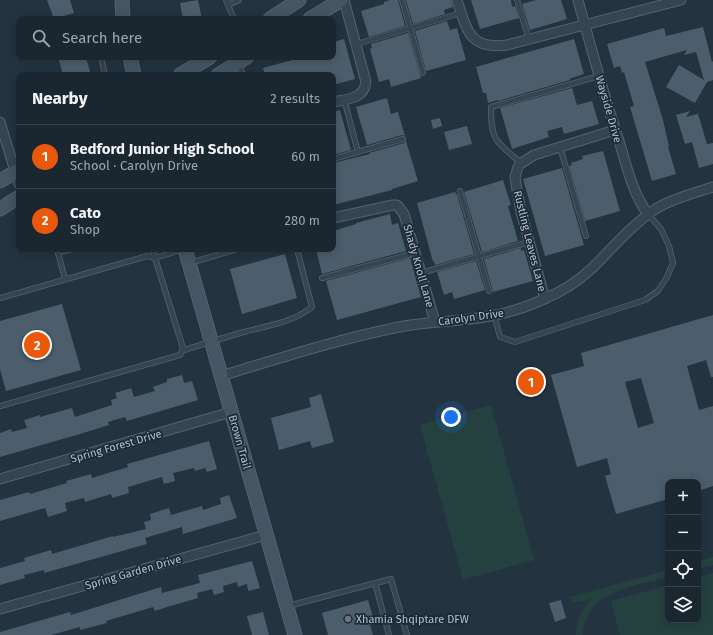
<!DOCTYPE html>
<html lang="en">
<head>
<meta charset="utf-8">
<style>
  body { margin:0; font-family:"Fira Sans",sans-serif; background:#27333c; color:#f1f3f6 }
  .controls { position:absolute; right:12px; bottom:12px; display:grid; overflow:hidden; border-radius:8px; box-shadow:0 2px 10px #0003 }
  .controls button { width:36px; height:36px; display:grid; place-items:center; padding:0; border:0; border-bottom:1px solid #38444c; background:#1a2730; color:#f1f3f6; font:20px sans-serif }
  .you { position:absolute; left:451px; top:417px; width:14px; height:14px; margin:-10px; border:3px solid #fff; border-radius:50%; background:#1a73e8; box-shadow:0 0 0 6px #1a73e833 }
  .badge { display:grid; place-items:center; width:26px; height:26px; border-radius:50%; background:#ea580c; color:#fff; font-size:13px; font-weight:700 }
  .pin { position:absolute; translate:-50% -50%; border:2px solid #fff; box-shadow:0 1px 4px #0006 }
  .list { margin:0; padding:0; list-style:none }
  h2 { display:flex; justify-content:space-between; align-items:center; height:52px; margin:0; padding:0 16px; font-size:17px }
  h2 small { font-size:13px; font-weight:400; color:#9fa5ab }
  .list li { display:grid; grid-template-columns:26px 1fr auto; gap:12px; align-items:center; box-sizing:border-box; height:64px; padding:0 16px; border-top:1px solid #38444c }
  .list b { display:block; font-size:15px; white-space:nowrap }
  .list p { margin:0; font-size:13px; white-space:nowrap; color:#9fa5ab }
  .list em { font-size:13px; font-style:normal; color:#9fa5ab }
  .icon { flex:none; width:22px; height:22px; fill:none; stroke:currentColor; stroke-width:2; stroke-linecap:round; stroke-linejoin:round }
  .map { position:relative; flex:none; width:713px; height:635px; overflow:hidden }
  .search { position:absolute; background:#1a2730; box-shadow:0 2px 10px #0003; left:16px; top:16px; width:320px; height:44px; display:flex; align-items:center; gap:10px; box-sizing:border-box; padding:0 14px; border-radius:8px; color:#9fa5ab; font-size:15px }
  .panel { position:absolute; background:#1a2730; box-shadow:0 2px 10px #0003; left:16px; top:72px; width:320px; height:180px; border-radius:8px }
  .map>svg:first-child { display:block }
  .green { fill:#25413f }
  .building { fill:#4c5e6b; fill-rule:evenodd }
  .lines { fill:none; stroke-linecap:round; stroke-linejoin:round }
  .lane-casing { stroke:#55636d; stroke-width:6 }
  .street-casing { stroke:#55636d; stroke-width:11 }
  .secondary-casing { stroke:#55636d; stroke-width:15 }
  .lane { stroke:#374550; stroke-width:4.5 }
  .street { stroke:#374550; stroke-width:9 }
  .secondary { stroke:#455563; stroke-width:13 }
  .worship-dot { fill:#6b7280; stroke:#1c2a35; stroke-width:1.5 }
  .labels { text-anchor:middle; stroke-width:3.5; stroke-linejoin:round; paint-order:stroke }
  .street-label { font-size:11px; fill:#b4c0ca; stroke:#1c2a35 }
  .poi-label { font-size:11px; fill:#b4c0ca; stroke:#1c2a35; text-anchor:start }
</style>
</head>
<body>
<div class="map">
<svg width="713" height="635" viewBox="0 0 713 635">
  <rect width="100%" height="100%" fill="#233440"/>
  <g class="green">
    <path d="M491 405 534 560 463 580 420 425Z"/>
    <path d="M713 557V565L698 569V561Z"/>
    <path d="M668 570V577C635 586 584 591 583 635H576C576 620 582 609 592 599L572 603 570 597Z"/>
    <path d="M713 573V635H620L611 601 668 585V620H698V577Z"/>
  </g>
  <g class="building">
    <path d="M47 0H70L74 13 54 19Z"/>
    <path d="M198 0 202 19H183L180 3Z"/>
    <path d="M390 0H398L405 26 369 37 361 11 384 4V2Z"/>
    <path d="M406 0H451L453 7 444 10 445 14 413 24Z"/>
    <path d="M471 0H511L512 7 515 6 519 18 480 29Z"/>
    <path d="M536 0H561L567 19 530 30 522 4Z"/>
    <path d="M447 21 450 30 457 28 466 60 426 71 415 31Z"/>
    <path d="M703 27 712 62 713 61V80L707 82 695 103 666 87 679 65 704 80 696 52 684 55 687 50 645 62 663 120 669 146 668 147 676 174 652 181 630 107 634 106 624 72 622 73 620 66 614 68 607 44 664 28 666 36Z"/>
    <path d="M408 33 421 78 391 87 389 79 379 82 370 49 372 48 371 44Z"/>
    <path d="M344 39 355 79 333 85V75H265L263 68 303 57H333V42Z"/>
    <path d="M574 39 584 74 569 79 570 80 498 101 497 100 488 103 486 93H483L476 67Z"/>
    <path d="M58 57H86L91 75H63Z"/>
    <path d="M572 88 577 105 592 101 599 124 564 134 562 127 547 131 549 137 512 149 500 108Z"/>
    <path d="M387 98 391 114 398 112 405 136 402 135 367 145 356 107Z"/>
    <path d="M340 110 351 150 333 155V112Z"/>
    <path d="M690 111 686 117 698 114 707 144 713 143V164L699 168 692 142 685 144 676 115Z"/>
    <path d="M440 118 442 126 433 129 431 120Z"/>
    <path d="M467 126 472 144 449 150 444 132Z"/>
    <path d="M406 141 418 181 392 189V190L333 205V163L370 154 369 153 404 143Z"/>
    <path d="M603 151 620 211 585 221 569 166 572 165 571 163 583 159 582 156Z"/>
    <path d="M562 168 584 245 545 256 523 179Z"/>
    <path d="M503 180 511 205 508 206 518 241 482 252 464 192Z"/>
    <path d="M455 192 456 194H457L474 254 435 265 434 261 433 262 417 203Z"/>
    <path d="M390 214 392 225 398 223 406 251 322 274 316 249H333V231L356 224V223Z"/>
    <path d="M521 248V251L524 250 533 281 493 292 484 259Z"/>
    <path d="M285 254 297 298 242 314 230 269Z"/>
    <path d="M410 258 421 297 337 320 326 281Z"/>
    <path d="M476 261 485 290 454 299 452 292 444 295 437 272Z"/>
    <path d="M62 304 81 370 6 391 0 369V321Z"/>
    <path d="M713 315V377H711L706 360 687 366 699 410 713 406V486L698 491V482H668V499L616 514 605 476 611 474 607 458 577 467 551 375 584 366 581 353ZM641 378 654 423 638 428 625 382Z"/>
    <path d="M182 375 184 383 192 381 198 400 127 421 125 417 108 422 109 425 80 434 0 457V433L11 429 12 432 27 428 24 420 40 415V417L72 408 75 417 112 405 111 400 117 398 115 393 131 388 134 397 155 391 153 387 167 382V379Z"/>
    <path d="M321 394 334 442 312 448 310 441 279 450 271 418 311 407 309 398Z"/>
    <path d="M209 441 217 469 207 472 205 468 195 471 194 468 173 473 175 481 164 484 162 477 128 487 129 493 112 498 111 494 85 502 84 498 65 503 67 511 48 517 45 508 0 521V500L29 492 30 494 67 483 66 481 91 474 92 478 128 467 127 464Z"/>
    <path d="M229 495 237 518 183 534 182 527 145 538 147 544 44 573V570L24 575 25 578 0 585V568L25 561 24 558 51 550 52 554 113 536V537L146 529 144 522 151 520 150 514 169 508 171 515 202 506 203 510 221 504 220 498Z"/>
    <path d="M252 561 260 588 248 591 247 584 238 587 237 582 223 586 224 592 214 595 212 589 197 593 198 598 167 607 155 611 153 607 106 621 107 623 80 630V627L51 635H0V632L70 612 71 615 161 587 162 593 200 583 198 575Z"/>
    <path d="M368 600 375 624 370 625 373 635H328L322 613Z"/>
    <path d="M561 600 566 618 555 622 549 603Z"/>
    <path d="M263 612 269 635H252L247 616Z"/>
  </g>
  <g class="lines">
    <defs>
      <g id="lane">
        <path d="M226 0 228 5 239 0"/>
        <path d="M402 0 423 73"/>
        <path d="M517 0 529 40"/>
        <path d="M228 5 234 19"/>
        <path d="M357 44 461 13"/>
        <path d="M101 57 105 75"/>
        <path d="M239 64 243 75"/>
        <path d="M344 99 358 152"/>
        <path d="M560 147 586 236"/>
        <path d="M333 159 403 139"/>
        <path d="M521 163C513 156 502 148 496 139 491 130 491 117 491 107L599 76"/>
        <path d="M460 191 489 291"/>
        <path d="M57 249 65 279"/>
        <path d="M153 249 155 258 184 249"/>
        <path d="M58 253 72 249"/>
        <path d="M190 263 237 249"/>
        <path d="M421 273 529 242"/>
        <path d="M322 278 415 253"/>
        <path d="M0 298 147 256 155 258 183 348 180 355 0 406"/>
        <path d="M494 315 500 337 515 342 645 300 658 291 667 277 673 263 669 246 661 229 648 214"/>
        <path d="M182 351C202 344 223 338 244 332 266 326 294 322 312 307L297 249"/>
        <path d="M375 583 389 635"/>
        <path d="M288 606 391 579 407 635"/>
      </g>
      <g id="street">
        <path d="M457 0C467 30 469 50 507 45L681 0"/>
        <path d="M578 0C591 48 604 96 620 144 627 168 633 194 648 214"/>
        <path d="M333 102C347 99 364 99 366 82L344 0"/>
        <path d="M0 122 19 184"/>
        <path d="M333 218 393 205H397L404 214 435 322"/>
        <path d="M545 299 521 212 516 184 515 177 518 167 520 164 534 155 615 130"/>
        <path d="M221 376C280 358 339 339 399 327 429 321 460 322 490 316 508 313 527 307 544 299 561 292 577 282 590 270 612 249 631 225 657 208 674 198 694 193 713 187"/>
        <path d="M0 479 231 412"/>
        <path d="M0 609 266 535"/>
      </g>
      <g id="secondary">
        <path d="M122 0 123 19"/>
        <path d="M270 19 299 0"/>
        <path d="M310 19 341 0"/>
        <path d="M130 57 134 75"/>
        <path d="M180 75 210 57"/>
        <path d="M218 75 247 57"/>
        <path d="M0 181 19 170"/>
        <path d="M0 209 19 197"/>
        <path d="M185 249 295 635"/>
      </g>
    </defs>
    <use href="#lane" class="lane-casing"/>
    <use href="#street" class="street-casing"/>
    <use href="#secondary" class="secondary-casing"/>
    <use href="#lane" class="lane"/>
    <use href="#street" class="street"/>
    <use href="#secondary" class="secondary"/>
  </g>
  <circle class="worship-dot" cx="348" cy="619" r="4"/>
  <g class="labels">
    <g class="street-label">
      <text transform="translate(609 109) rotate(74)" y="4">Wayside Drive</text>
      <text transform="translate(530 241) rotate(76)" y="4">Rustling Leaves Lane</text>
      <text transform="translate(419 266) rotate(74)" y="4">Shady Knoll Lane</text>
      <text transform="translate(471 317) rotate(-8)" y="4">Carolyn Drive</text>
      <text transform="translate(240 442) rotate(74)" y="4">Brown Trail</text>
      <text transform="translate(116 446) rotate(-16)" y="4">Spring Forest Drive</text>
      <text transform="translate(133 572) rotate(-16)" y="4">Spring Garden Drive</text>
    </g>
    <g class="poi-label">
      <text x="356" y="623">Xhamia Shqiptare DFW</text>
    </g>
  </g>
</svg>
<div class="controls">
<button>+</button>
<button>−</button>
<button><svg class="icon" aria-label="locate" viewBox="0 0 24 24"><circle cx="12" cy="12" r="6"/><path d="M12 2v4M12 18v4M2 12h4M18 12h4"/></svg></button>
<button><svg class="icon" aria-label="layers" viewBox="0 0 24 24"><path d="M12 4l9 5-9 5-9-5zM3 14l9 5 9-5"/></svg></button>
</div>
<div class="you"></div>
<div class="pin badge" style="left:531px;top:382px">1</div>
<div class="pin badge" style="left:37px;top:345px">2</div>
<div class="search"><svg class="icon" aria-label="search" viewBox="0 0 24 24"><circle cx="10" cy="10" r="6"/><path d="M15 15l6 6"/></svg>Search here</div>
<section class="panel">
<h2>Nearby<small>2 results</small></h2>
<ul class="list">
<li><span class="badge">1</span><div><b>Bedford Junior High School</b><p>School · Carolyn Drive</p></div><em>60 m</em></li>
<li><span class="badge">2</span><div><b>Cato</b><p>Shop</p></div><em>280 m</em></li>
</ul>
</section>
</div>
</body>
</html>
